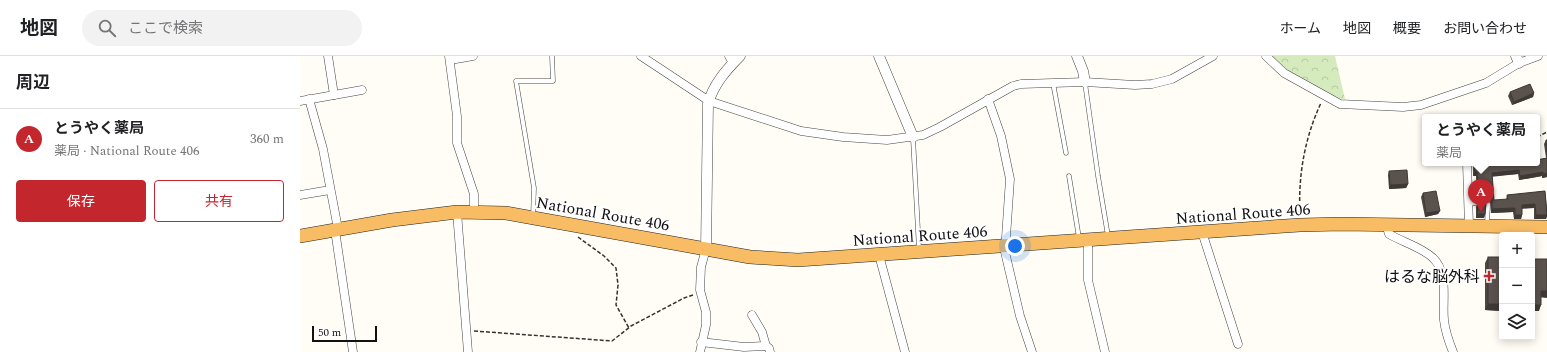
<!DOCTYPE html>
<html lang="ja">
<head>
<meta charset="utf-8">
<style>
  body { margin:0; font-family:Spectral,"Noto Sans JP",serif; background:#f2f2f2; color:#202124 }
  .controls { position:absolute; right:12px; bottom:12px; display:grid; overflow:hidden; border-radius:4px; box-shadow:0 2px 10px #0003 }
  .controls button { width:36px; height:36px; display:grid; place-items:center; padding:0; border:0; border-bottom:1px solid #e0e0e0; background:#fff; color:#202124; font:20px sans-serif }
  .scale { position:absolute; left:12px; bottom:10px; width:65px; box-sizing:border-box; padding-left:4px; border:2px solid #111; border-top:0; font-size:11px; line-height:14px; white-space:nowrap; color:#111; -webkit-text-stroke:3px #fff; paint-order:stroke }
  .you { position:absolute; left:715px; top:190px; width:14px; height:14px; margin:-10px; border:3px solid #fff; border-radius:50%; background:#1a73e8; box-shadow:0 0 0 6px #1a73e833 }
  .badge { display:grid; place-items:center; width:26px; height:26px; border-radius:50%; background:#c4262e; color:#fff; font-size:13px; font-weight:700 }
  .pin { position:absolute; translate:-50% -33px; filter:drop-shadow(0 1px 2px #0008) }
  .pin::after { content:''; position:absolute; top:21px; width:14px; height:12px; background:inherit; clip-path:polygon(0 0,100% 0,50% 100%) }
  .popup { position:absolute; left:1122px; top:58px; width:118px; height:52px; box-sizing:border-box; display:grid; place-content:center; border-radius:4px; background:#fff; filter:drop-shadow(0 1px 3px #0005); font-size:13px; white-space:nowrap; color:#757577 }
  .popup b { font-size:15px; color:#202124 }
  .popup::after { content:''; position:absolute; left:50%; top:100%; margin-left:-8px; border:8px solid transparent; border-top-color:#fff }
  .list { margin:0; padding:0; list-style:none }
  h2 { display:flex; justify-content:space-between; align-items:center; height:52px; margin:0; padding:0 16px; font-size:17px }
  h2 small { font-size:13px; font-weight:400; color:#757577 }
  .list li { display:grid; grid-template-columns:26px 1fr auto; gap:12px; align-items:center; box-sizing:border-box; height:60px; padding:0 16px; border-top:1px solid #e0e0e0 }
  .list b { display:block; font-size:15px; white-space:nowrap }
  .list p { margin:0; font-size:13px; white-space:nowrap; color:#757577 }
  .list em { font-size:13px; font-style:normal; color:#757577 }
  .actions { display:flex; gap:8px; padding:12px 16px }
  .actions a { flex:1; padding:9px 0; border:1px solid #c4262e; border-radius:4px; text-align:center; font-size:14px; color:#c4262e }
  .actions .main { background:#c4262e; color:#fff }
  .icon { flex:none; width:22px; height:22px; fill:none; stroke:currentColor; stroke-width:2; stroke-linecap:round; stroke-linejoin:round }
  .map { position:relative; flex:none; width:1247px; height:296px; overflow:hidden }
  header { display:flex; align-items:center; gap:24px; box-sizing:border-box; height:56px; padding:0 20px; background:#fff; border-bottom:1px solid #e0e0e0 }
  header strong { font-size:19px }
  nav { display:flex; gap:22px; margin-inline-start:auto; font-size:14px }
  .search { width:280px; height:36px; background:#f2f2f2; display:flex; align-items:center; gap:10px; box-sizing:border-box; padding:0 14px; border-radius:22px; color:#757577; font-size:15px }
  main { display:flex }
  aside { flex:1; background:#fff }
  .map>svg:first-child { display:block }
  .park { fill:url(#park-crowns) }
  .lines { fill:none; stroke-linecap:round; stroke-linejoin:round }
  .service-casing { stroke:#444; stroke-width:5 }
  .minor-casing { stroke:#444; stroke-width:9 }
  .tertiary-casing { stroke:#444; stroke-width:11 }
  .trunk-casing { stroke:#222; stroke-width:14 }
  .path { stroke:#333; stroke-width:1.5; stroke-dasharray:4 2; stroke-linecap:butt }
  .service { stroke:#fff; stroke-width:4 }
  .minor { stroke:#fff; stroke-width:8 }
  .tertiary { stroke:#fff; stroke-width:10 }
  .trunk { stroke:#f7bc64; stroke-width:13 }
  .wall { fill:#4d4742 }
  .shaded-wall { fill:#3f3936 }
  .building { fill:#5a524d; stroke:#3f3936 }
  .poi-dot { fill:#c4262e; stroke:#fff; stroke-width:1.5 }
  .labels { text-anchor:middle; stroke-width:4; stroke-linejoin:round; paint-order:stroke }
  .street-label { font-size:16px; fill:#111; stroke:#fff }
  .poi-label { font-size:16px; fill:#111; stroke:#fff; text-anchor:end }
</style>
</head>
<body>
<header>
<strong>地図</strong>
<div class="search"><svg class="icon" aria-label="search" viewBox="0 0 24 24"><circle cx="10" cy="10" r="6"/><path d="M15 15l6 6"/></svg>ここで検索</div>
<nav><a>ホーム</a><a>地図</a><a>概要</a><a>お問い合わせ</a></nav>
</header>
<main>
<aside>
<h2>周辺<small></small></h2>
<ul class="list">
<li><span class="badge">A</span><div><b>とうやく薬局</b><p>薬局 · National Route 406</p></div><em>360 m</em></li>
</ul>
<div class="actions"><a class="main">保存</a><a>共有</a></div>
</aside>
<div class="map">
<svg width="1247" height="296" viewBox="0 0 1247 296">
  <defs>
    <pattern id="park-crowns" width="20" height="18" patternUnits="userSpaceOnUse"><rect width="20" height="18" fill="#d5ebbd"/><path d="M2 6a3 3 0 1 1 6 0M12 15a3 3 0 1 1 6 0" fill="none" stroke="#b6c8a1"/></pattern>
  </defs>
  <rect width="100%" height="100%" fill="#fffdf5"/>
  <path class="park" d="M970 0H1035L1045 43H1041C1014 31 993 20 970 0Z"/>
  <g class="lines">
    <defs>
      <g id="service">
        <path d="M753 27 766 97"/>
        <path d="M785 27 798 120 808 180"/>
        <path d="M613 82 619 193"/>
        <path d="M769 120 779 182"/>
        <path d="M1168 147 1188 148 1187 168"/>
        <path d="M233 161 234 132 216 25H253L252 0"/>
      </g>
      <g id="minor">
        <path d="M28 0 34 39"/>
        <path d="M149 0 157 60V87L174 138V156"/>
        <path d="M341 0 409 45 501 75 543 81 587 84 623 79 640 71 713 30 721 28 785 26 835 29 852 28 872 23 913 0"/>
        <path d="M429 0 433 7"/>
        <path d="M966 0 984 17 1040 48 1103 51 1121 49 1186 27 1219 7 1238 0"/>
        <path d="M150 4 173 0"/>
        <path d="M9 43 23 93 38 173"/>
        <path d="M688 43 701 80 710 123 705 196 720 260 732 296"/>
        <path d="M0 45 62 34"/>
        <path d="M1167 107 1169 170"/>
        <path d="M0 139 30 134"/>
        <path d="M157 156 168 296"/>
        <path d="M1086 168 1089 178C1102 186 1122 191 1133 202 1149 217 1142 244 1144 264 1145 274 1149 286 1153 296"/>
        <path d="M35 174 53 296"/>
        <path d="M902 176 938 288"/>
        <path d="M788 184V224L805 296"/>
        <path d="M579 199 605 296"/>
        <path d="M452 259 462 276 466 290 469 292 470 296"/>
        <path d="M401 286 444 291 466 290"/>
        <path d="M400 296 406 269V256L400 234 401 211 406 193"/>
      </g>
      <g id="tertiary">
        <path d="M579 0 613 81"/>
        <path d="M777 0 783 15 785 26"/>
        <path d="M1216 0 1219 7"/>
        <path d="M406 193 408 48C413 29 426 14 440 0"/>
      </g>
      <path id="trunk" d="M0 180 92 164 157 156 206 157 450 201 498 204 1000 169 1041 168 1247 171"/>
    </defs>
    <use href="#service" class="service-casing"/>
    <use href="#minor" class="minor-casing"/>
    <use href="#tertiary" class="tertiary-casing"/>
    <use href="#trunk" class="trunk-casing"/>
    <g class="path">
      <path d="M1237 81 1247 76"/>
      <path d="M1000 157C998 119 1005 81 1021 47"/>
      <path d="M278 181 304 200 316 212 318 229 316 249 329 272"/>
      <path d="M174 275 312 285 331 270 384 242 393 239"/>
    </g>
    <use href="#service" class="service"/>
    <use href="#minor" class="minor"/>
    <use href="#tertiary" class="tertiary"/>
    <use href="#trunk" class="trunk"/>
  </g>
  <g class="wall">
    <path d="M1210 36 1234 37 1233 41 1212 49 1208 40Z"/>
    <path d="M1246 84H1247V121L1242 122V120L1219 124 1218 118 1192 120 1194 144H1206L1207 139 1245 135 1247 153V160L1246 163H1234V152H1222V159L1221 163H1214L1213 156 1191 157 1190 145 1177 144 1176 120H1173V107H1213V108L1246 102 1244 88Z"/>
    <path d="M1089 115 1108 128 1106 132 1089 133 1088 119Z"/>
    <path d="M1123 137 1140 155 1138 158 1125 161 1121 141Z"/>
    <path d="M1178 147 1185 158 1184 162H1176V151Z"/>
    <path d="M1188 201 1202 255 1185 254V207Z"/>
  </g>
  <g class="shaded-wall">
    <path d="M1234 37 1233 41 1212 49 1214 46Z"/>
    <path d="M1219 114 1218 118 1190 121 1192 117Z"/>
    <path d="M1175 116H1177L1176 120H1173Z"/>
    <path d="M1243 116 1242 120 1219 124 1220 120Z"/>
    <path d="M1247 117V121L1242 122 1243 118Z"/>
    <path d="M1108 128 1106 132 1089 133 1090 129Z"/>
    <path d="M1179 140 1192 141 1190 145 1177 144Z"/>
    <path d="M1235 148 1234 152 1220 153 1222 149Z"/>
    <path d="M1215 152 1213 156 1191 157 1192 153Z"/>
    <path d="M1140 155 1138 158 1125 161 1126 157Z"/>
    <path d="M1177 158H1185L1184 162H1176Z"/>
    <path d="M1215 159H1222L1221 163H1214Z"/>
    <path d="M1236 159H1247V160L1246 163H1234Z"/>
    <path d="M1241 235H1247V242L1238 241Z"/>
    <path d="M1188 248H1202V255L1185 254Z"/>
    <path d="M1232 249H1241L1239 255H1232Z"/>
  </g>
  <g class="building">
    <path d="M1230 28 1234 37 1214 46 1210 36Z"/>
    <path d="M1246 84H1247V98Z"/>
    <path d="M1247 102V117L1243 118V116L1220 120 1219 114 1192 117 1194 144 1208 143 1207 139 1245 135 1247 159H1236L1235 148 1222 149V159H1215V152L1192 153V141L1179 140 1177 116H1175L1174 107H1213V108L1237 107V104Z"/>
    <path d="M1107 114 1108 128 1090 129 1089 115Z"/>
    <path d="M1136 135 1140 155 1126 157 1123 137Z"/>
    <path d="M1178 147 1186 148 1185 158H1177Z"/>
    <rect x="1188" y="201" width="14" height="47"/>
    <path d="M1232 203H1247V235H1241V249H1232Z"/>
  </g>
  <path class="poi-dot" d="M1187 214h4v4h4v4h-4v4h-4v-4h-4v-4h4z"/>
  <g class="labels">
    <g class="street-label">
      <text transform="translate(303 157) rotate(10)" y="6">National Route 406</text>
      <text transform="translate(943 157) rotate(-4)" y="6">National Route 406</text>
      <text transform="translate(620 179) rotate(-4)" y="6">National Route 406</text>
    </g>
    <g class="poi-label">
      <text x="1180" y="226">はるな脳外科</text>
    </g>
  </g>
</svg>
<div class="controls">
<button>+</button>
<button>−</button>
<button><svg class="icon" aria-label="layers" viewBox="0 0 24 24"><path d="M12 4l9 5-9 5-9-5zM3 14l9 5 9-5"/></svg></button>
</div>
<div class="scale">50 m</div>
<div class="you"></div>
<div class="pin badge" style="left:1181px;top:156px">A</div>
<div class="popup"><b>とうやく薬局</b>薬局</div>
</div>
</main>
</body>
</html>
